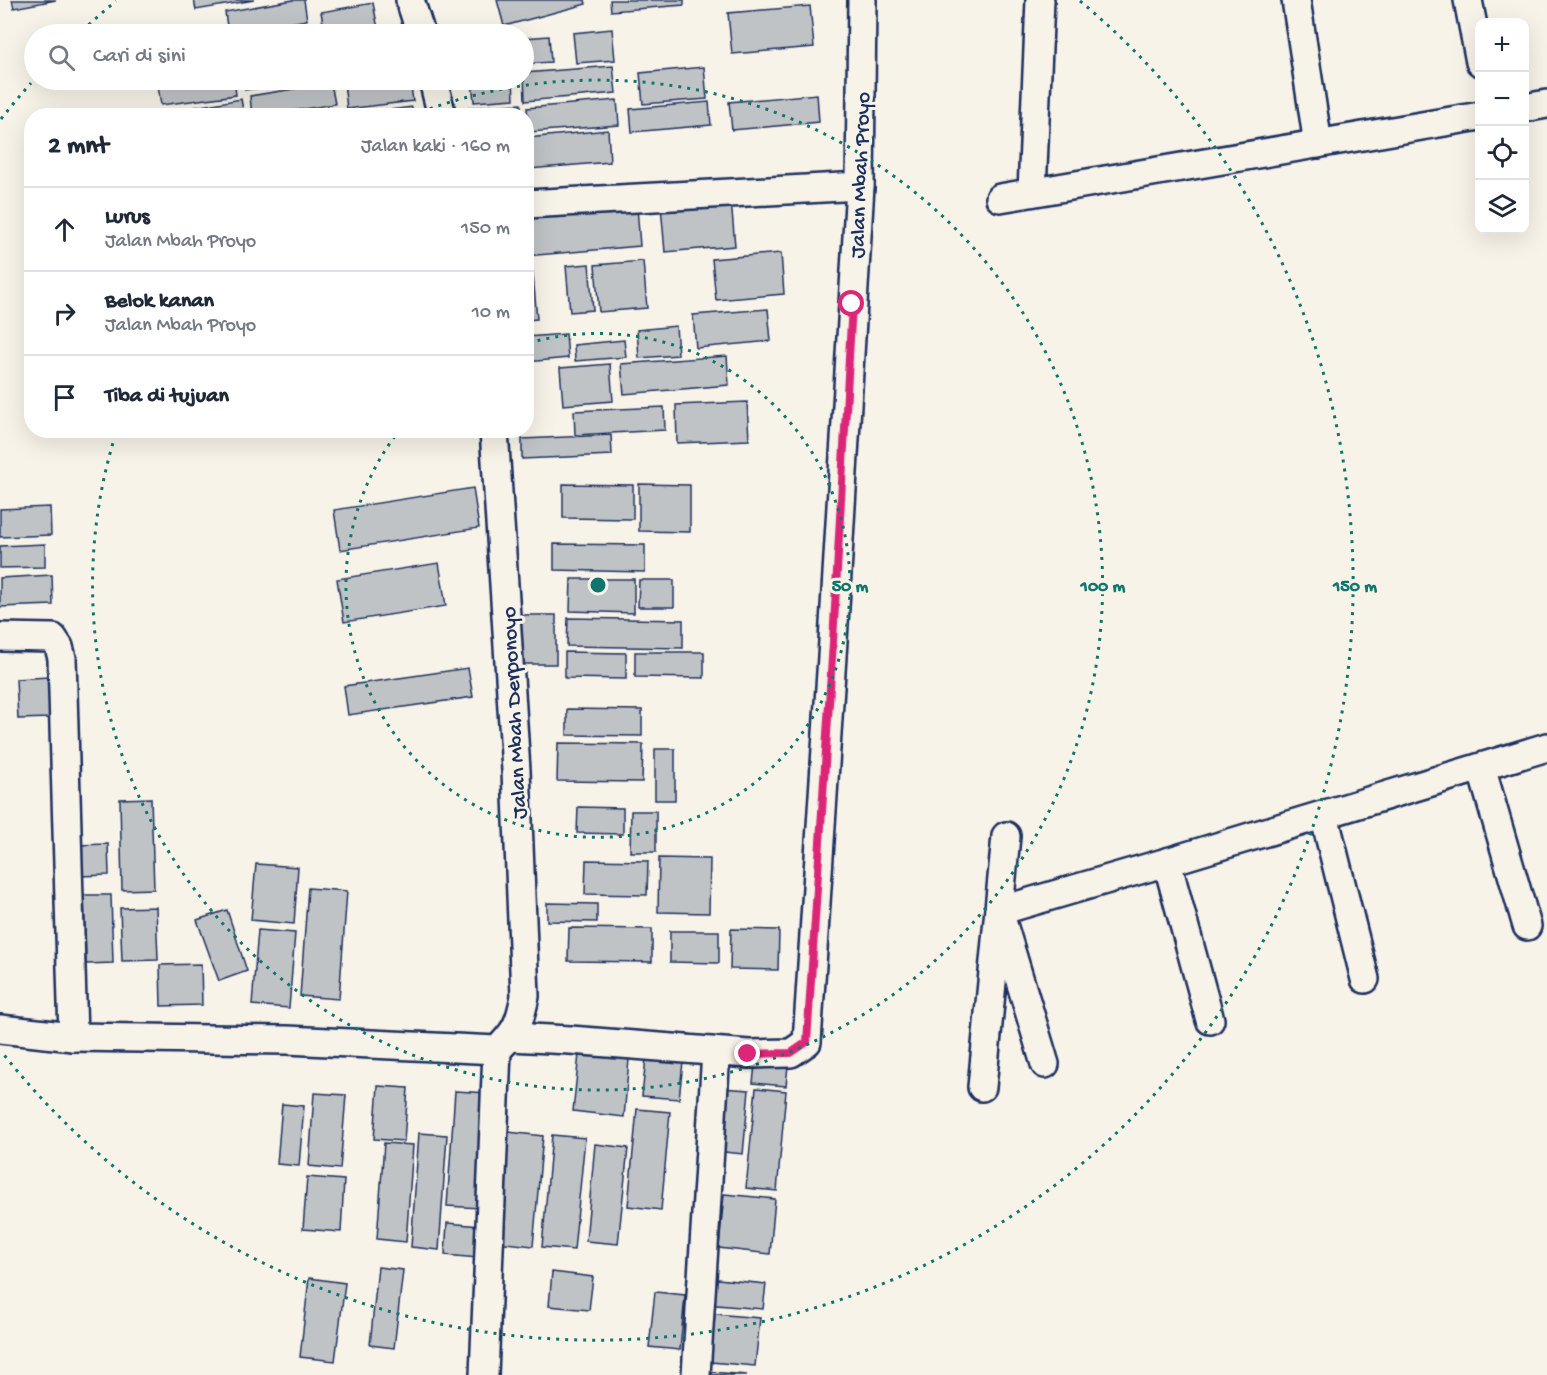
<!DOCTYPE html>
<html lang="id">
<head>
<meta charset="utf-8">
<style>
  body { margin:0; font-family:"Gochi Hand",sans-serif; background:#f6f6f7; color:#1f2937 }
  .controls { position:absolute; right:18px; top:18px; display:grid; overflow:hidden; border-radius:12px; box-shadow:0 6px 24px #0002 }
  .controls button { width:54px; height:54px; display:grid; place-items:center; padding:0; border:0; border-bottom:2px solid #e0e1e3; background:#fff; color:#1f2937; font:30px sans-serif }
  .stop { position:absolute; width:18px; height:18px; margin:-14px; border:4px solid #db2777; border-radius:50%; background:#fff }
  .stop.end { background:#db2777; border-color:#fff; box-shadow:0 2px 6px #0008 }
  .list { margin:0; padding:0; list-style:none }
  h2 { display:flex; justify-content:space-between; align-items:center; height:78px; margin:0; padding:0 24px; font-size:26px }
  h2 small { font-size:20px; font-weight:400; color:#747a83 }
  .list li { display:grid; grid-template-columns:39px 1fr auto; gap:18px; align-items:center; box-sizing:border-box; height:84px; padding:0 24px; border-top:2px solid #e0e1e3 }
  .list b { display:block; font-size:22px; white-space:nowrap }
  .list p { margin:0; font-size:20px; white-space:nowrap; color:#747a83 }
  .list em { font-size:20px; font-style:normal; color:#747a83 }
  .icon { flex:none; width:33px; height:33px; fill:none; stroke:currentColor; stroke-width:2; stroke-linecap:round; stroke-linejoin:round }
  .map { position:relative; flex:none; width:1547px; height:1375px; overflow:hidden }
  .search { position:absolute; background:#fff; box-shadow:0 6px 24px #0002; left:24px; top:24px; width:510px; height:66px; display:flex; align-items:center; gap:15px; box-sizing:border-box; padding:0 21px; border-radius:33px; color:#747a83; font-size:22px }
  .panel { position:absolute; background:#fff; box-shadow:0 6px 24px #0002; left:24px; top:108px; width:510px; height:330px; border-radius:24px }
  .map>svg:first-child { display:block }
  .building { fill:#c0c3c5; stroke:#1b2f5e; stroke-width:1.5 }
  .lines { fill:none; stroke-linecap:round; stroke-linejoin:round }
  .minor-casing { stroke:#1b2f5e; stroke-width:32 }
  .minor { stroke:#f7f3e8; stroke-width:27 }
  .route { stroke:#db2777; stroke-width:8 }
  .ring { fill:none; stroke:#0f766e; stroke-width:3; stroke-dasharray:3 6 }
  .labels { text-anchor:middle; stroke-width:6; stroke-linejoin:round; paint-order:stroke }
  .street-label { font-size:22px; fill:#1b2f5e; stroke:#f7f3e8 }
  .centre { fill:#0f766e; stroke:#f7f3e8; stroke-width:3 }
  .ring-label { font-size:18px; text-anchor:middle; font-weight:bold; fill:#0f766e; stroke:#f7f3e8; stroke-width:6; stroke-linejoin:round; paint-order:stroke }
</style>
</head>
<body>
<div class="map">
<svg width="1547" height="1375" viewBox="0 0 1547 1375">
  <rect width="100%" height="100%" fill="#f7f3e8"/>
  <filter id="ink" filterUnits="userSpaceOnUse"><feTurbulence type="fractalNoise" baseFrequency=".0167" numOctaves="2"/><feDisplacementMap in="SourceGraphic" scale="12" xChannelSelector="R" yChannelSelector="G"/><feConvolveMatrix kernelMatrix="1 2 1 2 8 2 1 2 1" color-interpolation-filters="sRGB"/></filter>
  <g filter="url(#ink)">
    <g class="building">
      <path d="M12 0H56L14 8Z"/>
      <path d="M194 0H254L196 10Z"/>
      <path d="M293 0H304L307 20 228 34 225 12Z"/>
      <path d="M497 0H585L586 4 504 26Z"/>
      <path d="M610 0H684V5L611 11Z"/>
      <path d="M373 3 379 34H325L321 12Z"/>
      <path d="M810 6 814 47 732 54 728 13Z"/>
      <path d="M310 26 312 34H261Z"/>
      <path d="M612 29 615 60 576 63 573 33Z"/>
      <path d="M549 36 551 62 524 64V38Z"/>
      <path d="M613 66 616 93 525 101 524 73Z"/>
      <path d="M704 67 707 99 643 104 640 73Z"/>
      <path d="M157 80H234L236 95 161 105Z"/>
      <path d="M243 80H313L245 90Z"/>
      <path d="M368 80H410L413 101 347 109 344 83Z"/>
      <path d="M472 80H513L514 99 474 102Z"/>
      <path d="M331 83 335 104 261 116H252L250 96Z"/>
      <path d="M817 94 819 122 732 130 729 102Z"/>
      <path d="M241 99 244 116H197L195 107Z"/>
      <path d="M617 100 619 125 529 132 527 108Z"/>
      <path d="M709 102 711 125 632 132 630 109Z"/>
      <path d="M521 104V116H469V108Z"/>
      <path d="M412 107 413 116H344Z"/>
      <path d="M608 130 610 162 529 169 527 138Z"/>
      <path d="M32 154V183H30L26 155Z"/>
      <path d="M731 200 735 246 665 252 661 206Z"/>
      <path d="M637 207 640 246 526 256V217Z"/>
      <path d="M781 253 784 294 716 300 712 259Z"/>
      <path d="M643 261 647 308 599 312 595 265Z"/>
      <path d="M526 264H532L537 319 526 320Z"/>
      <path d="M589 264 593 310 570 312 566 266Z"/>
      <path d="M768 309 771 341 696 348 693 315Z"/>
      <path d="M676 326 678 355 639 358 637 330Z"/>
      <path d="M566 334 568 358 526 362V337Z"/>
      <path d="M624 340 626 357 575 361 574 345Z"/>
      <path d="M727 356 729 385 624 394 621 364Z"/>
      <path d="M610 364 613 401 563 405 560 368Z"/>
      <path d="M747 402 749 440 677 443 676 405Z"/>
      <path d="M664 407 665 430 575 435 574 411Z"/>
      <path d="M611 435 612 455 522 459V439Z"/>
      <path d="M563 484 633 485V519L563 518Z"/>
      <path d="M639 484 690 485V532L639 531Z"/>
      <path d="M473 488 479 528 340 550 334 510Z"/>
      <path d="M50 507 51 535 0 537V509Z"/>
      <path d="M45 544V567L0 568V546Z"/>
      <path d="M554 544 645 545V572L554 570Z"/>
      <path d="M439 563 446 606 344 622 337 579Z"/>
      <path d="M52 575 53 605 0 607V578Z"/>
      <path d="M571 579H634V613L570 611Z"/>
      <path d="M639 580H674V607H638Z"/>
      <rect x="514" y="615" width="42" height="49"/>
      <path d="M568 618 683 620V648L567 646Z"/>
      <path d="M565 652 626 653V679L565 678Z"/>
      <path d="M635 652H704V678L635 677Z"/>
      <path d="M468 668 473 697 348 715 344 686Z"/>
      <path d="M48 677 50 718 18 719 16 679Z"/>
      <path d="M567 709 642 710V736L567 735Z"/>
      <path d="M558 743 643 744 642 782 557 781Z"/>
      <rect x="655" y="749" width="20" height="51"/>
      <path d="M151 798 154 889 122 890 120 799Z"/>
      <path d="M578 807 623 808V834L577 833Z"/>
      <path d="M631 811H656V852H630Z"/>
      <path d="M108 844 109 875 78 876 77 845Z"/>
      <path d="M659 858 710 859 709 913 658 912Z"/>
      <path d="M586 860 648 861 647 895 585 894Z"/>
      <path d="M256 864 298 867 294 924 251 920Z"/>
      <path d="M308 888 347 891 339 999 300 996Z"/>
      <path d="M84 895H111L113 963 86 964Z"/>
      <path d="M547 903 597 904V922L547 921Z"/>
      <path d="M156 907 158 960 122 961 120 908Z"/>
      <path d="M227 910 247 971 219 981 197 920Z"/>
      <path d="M569 928 652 929V962L568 961Z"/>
      <path d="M731 929 779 930 778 970 730 969Z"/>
      <path d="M258 930 295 933 289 1008 252 1005Z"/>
      <path d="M670 931H719V963L670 962Z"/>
      <path d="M201 964 202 1005 161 1006 160 965Z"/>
      <path d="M579 1054 629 1059 624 1117 573 1111Z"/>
      <path d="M756 1055H789L786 1086 753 1083Z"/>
      <path d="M646 1058 683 1062 679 1099 642 1096Z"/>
      <path d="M378 1086 408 1088 404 1141 374 1139Z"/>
      <path d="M721 1088 749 1090 743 1154 715 1151Z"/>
      <path d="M756 1088 786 1091 777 1191 746 1188Z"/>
      <path d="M455 1091 488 1093 480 1208 447 1206Z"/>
      <path d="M314 1093 346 1095 340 1169 309 1166Z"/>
      <path d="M282 1104 304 1106 299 1166 277 1164Z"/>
      <path d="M637 1109 670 1112 661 1210 628 1206Z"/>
      <path d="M508 1132 543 1136 533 1246 497 1242Z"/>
      <path d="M419 1133 447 1135 439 1250 411 1247Z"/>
      <path d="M552 1135 585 1138 574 1250 542 1247Z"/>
      <path d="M384 1143 413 1145 406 1242 377 1239Z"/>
      <path d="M595 1144 628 1148 618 1244 586 1241Z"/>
      <path d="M307 1177 344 1180 341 1232 303 1229Z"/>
      <path d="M724 1194 775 1199 770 1254 719 1248Z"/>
      <path d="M447 1223 480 1226 478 1258 445 1255Z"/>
      <path d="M378 1267 403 1270 394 1348 370 1345Z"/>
      <path d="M552 1272 593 1277 589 1310 549 1306Z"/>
      <path d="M309 1278 345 1283 335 1361 300 1357Z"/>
      <path d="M708 1278 766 1284 763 1309 705 1304Z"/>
      <path d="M655 1292 685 1295 680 1350 649 1347Z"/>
      <path d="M715 1314 760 1318 755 1366 711 1362Z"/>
      <path d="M712 1372 747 1375H712Z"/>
    </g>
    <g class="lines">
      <defs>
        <g id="minor">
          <path d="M410 0 421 34"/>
          <path d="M1296 0 1318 144"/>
          <path d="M1468 0 1480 62"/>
          <path d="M433 80 442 116"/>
          <path d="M1524 108 1547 104"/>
          <path d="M1032 192 1040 0"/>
          <path d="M1000 198 1480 116"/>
          <path d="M526 204 860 186"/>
          <path d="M0 637 53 638 59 647 62 658 73 1037"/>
          <path d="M1481 767 1527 926"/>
          <path d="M1324 815 1365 979"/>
          <path d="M1167 862 1210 1020"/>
          <path d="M0 1029 73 1037 287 1040 497 1050C517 1031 520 1022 525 996L516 770 494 430"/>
          <path d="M510 1037 570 1040 749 1054 791 1053 807 1042 833 641 860 186 862 0"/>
          <path d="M1045 1064 999 911 1167 862 1547 747"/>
          <path d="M982 1087 1006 836"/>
          <path d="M484 1375 497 1050"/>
          <path d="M696 1375 716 1052"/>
        </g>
      </defs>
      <use href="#minor" class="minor-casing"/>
      <use href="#minor" class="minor"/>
    </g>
  </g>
  <g class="lines" filter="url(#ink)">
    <path class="route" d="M748 1054 791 1053 807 1042 833 642 852 304"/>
  </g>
  <g class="ring">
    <path d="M529 343A252 252 0 1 1 398 432"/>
    <path d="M413 115A505 505 0 1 1 116 433"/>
    <path d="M1 119A757 757 0 0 1 31 83M82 31A757 757 0 0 1 116 1M1080 1A757 757 0 1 1 1 1051"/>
  </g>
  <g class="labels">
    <g class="street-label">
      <text transform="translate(858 175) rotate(-88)" y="8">Jalan Mbah Proyo</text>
      <text transform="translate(512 713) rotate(-93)" y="8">Jalan Mbah Derponoyo</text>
    </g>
  </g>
  <circle cx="598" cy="585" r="9" class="centre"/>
  <g class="ring-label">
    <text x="850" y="591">50 m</text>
    <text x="1103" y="591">100 m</text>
    <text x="1355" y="591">150 m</text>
  </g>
</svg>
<div class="controls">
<button>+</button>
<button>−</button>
<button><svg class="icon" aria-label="locate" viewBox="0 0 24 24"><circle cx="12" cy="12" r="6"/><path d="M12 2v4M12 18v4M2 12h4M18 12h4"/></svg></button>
<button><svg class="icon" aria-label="layers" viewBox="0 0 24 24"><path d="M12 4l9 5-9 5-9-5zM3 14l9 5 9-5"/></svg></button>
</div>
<div class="stop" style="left:852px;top:304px"></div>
<div class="stop end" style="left:748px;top:1054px"></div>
<div class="search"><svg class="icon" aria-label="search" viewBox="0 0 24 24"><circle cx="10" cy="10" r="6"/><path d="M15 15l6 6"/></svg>Cari di sini</div>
<section class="panel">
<h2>2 mnt<small>Jalan kaki · 160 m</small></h2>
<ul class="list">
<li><svg class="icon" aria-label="ahead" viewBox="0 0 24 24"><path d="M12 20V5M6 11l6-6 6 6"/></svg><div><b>Lurus</b><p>Jalan Mbah Proyo</p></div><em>150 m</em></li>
<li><svg class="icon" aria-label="right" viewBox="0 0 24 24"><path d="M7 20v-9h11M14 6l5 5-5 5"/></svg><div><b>Belok kanan</b><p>Jalan Mbah Proyo</p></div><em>10 m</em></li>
<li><svg class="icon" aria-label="arrive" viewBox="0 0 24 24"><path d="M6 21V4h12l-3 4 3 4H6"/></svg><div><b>Tiba di tujuan</b></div></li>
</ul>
</section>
</div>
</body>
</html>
